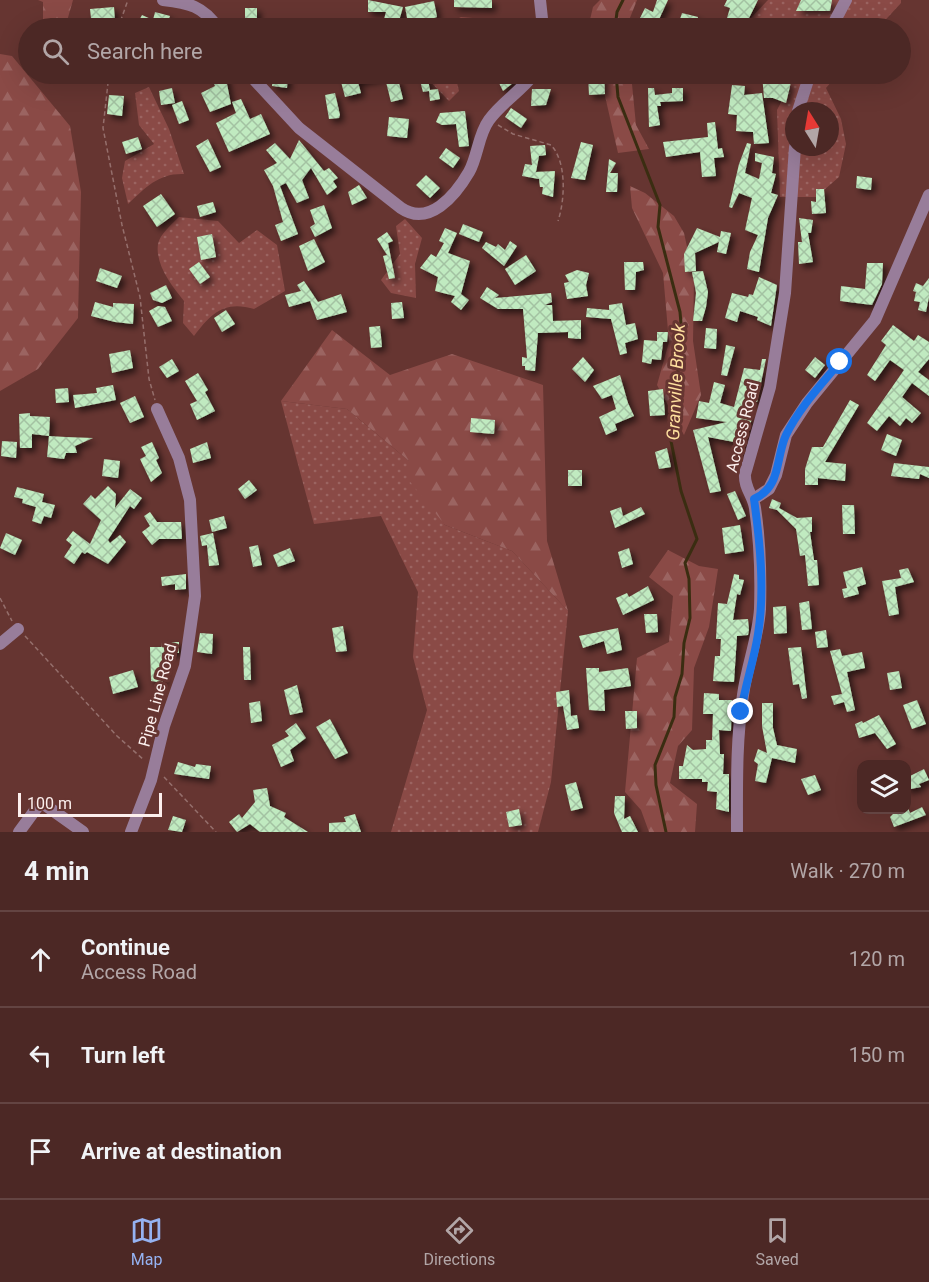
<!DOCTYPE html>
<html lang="en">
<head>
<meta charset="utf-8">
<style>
  body { margin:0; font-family:Roboto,sans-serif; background:#563432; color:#f1f3f6 }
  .controls { position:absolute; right:18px; bottom:18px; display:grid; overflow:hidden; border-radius:12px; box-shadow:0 6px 24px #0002 }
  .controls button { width:54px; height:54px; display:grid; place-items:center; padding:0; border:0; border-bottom:2px solid #634442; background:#4c2825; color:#f1f3f6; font:30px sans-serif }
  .compass { position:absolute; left:785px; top:102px; width:54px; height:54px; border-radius:50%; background:#4c2825; box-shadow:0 6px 24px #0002; rotate:349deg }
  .scale { position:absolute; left:18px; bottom:15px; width:144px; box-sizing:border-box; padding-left:6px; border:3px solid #fcefed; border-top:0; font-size:16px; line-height:21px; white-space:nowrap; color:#fcefed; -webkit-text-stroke:4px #663531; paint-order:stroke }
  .stop { position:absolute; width:18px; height:18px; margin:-14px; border:4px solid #1a73e8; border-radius:50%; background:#fff }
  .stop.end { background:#1a73e8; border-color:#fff; box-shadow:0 2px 6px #0008 }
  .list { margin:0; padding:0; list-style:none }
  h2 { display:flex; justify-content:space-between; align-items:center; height:78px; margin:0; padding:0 24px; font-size:26px }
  h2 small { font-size:20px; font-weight:400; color:#b2a6a7 }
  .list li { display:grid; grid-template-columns:39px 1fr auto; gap:18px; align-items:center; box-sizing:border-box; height:96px; padding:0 24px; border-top:2px solid #634442 }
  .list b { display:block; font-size:22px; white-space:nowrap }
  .list p { margin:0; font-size:20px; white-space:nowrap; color:#b2a6a7 }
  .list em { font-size:20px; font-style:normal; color:#b2a6a7 }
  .icon { flex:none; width:33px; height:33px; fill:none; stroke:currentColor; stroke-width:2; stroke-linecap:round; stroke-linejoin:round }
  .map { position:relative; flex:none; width:929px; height:832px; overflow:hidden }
  .search { position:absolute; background:#4c2825; box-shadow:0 6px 24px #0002; left:18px; right:18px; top:18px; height:66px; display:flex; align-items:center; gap:15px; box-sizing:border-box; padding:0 21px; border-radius:33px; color:#b2a6a7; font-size:22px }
  .sheet { height:366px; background:#4c2825 }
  nav { display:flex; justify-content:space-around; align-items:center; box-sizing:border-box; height:84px; border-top:2px solid #634442; background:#4c2825; font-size:16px; color:#b2a6a7 }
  nav a { display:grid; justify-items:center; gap:3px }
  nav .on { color:#95b2f1 }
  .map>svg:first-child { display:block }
  .grass { fill:url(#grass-dots); fill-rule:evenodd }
  .forest { fill:url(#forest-firs) }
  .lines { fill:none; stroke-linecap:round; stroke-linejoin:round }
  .stream { stroke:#3a2d11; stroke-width:3 }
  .building { fill:url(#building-cross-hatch); filter:url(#shadow) }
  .path { stroke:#956f6c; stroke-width:1.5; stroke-dasharray:4.5 3; stroke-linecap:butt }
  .minor { stroke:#987d9a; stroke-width:12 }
  .route { stroke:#1a73e8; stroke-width:8 }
  .labels { text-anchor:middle; stroke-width:6; stroke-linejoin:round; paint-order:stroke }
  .street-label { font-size:16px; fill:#fcefed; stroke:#663531 }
  .water-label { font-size:18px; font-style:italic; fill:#fedf9e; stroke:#663531 }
</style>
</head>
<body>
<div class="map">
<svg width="929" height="832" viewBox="0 0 929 832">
  <defs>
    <pattern id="grass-dots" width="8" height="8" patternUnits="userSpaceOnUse" patternTransform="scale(1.5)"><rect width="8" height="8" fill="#8a4a46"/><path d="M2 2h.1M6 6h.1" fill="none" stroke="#9b6461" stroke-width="1.8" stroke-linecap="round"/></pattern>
    <pattern id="forest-firs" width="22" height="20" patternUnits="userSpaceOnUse" patternTransform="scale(1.5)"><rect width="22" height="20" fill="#8a4a46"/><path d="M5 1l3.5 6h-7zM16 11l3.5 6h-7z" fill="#9b6461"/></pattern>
    <pattern id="building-cross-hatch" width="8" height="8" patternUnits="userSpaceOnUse" patternTransform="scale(1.5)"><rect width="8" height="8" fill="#c0eac0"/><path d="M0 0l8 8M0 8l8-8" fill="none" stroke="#a3c2a2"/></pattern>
    <filter id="shadow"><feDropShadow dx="4" dy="4" stdDeviation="3" flood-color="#0009"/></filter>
  </defs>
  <rect width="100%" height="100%" fill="#663531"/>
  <g class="grass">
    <path d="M768 0H901V3L878 28H745L748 21Z"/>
    <path d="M461 17 508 21 507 28H439Z"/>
    <path d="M423 74H455L459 91 449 101Z"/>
    <path d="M745 74H838L826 88 841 119 846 144 839 177 816 197H780L777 110 789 87 745 77ZM794 111H830V147H794Z"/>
    <path d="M149 87 169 129 184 174C159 173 146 187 128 204L122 178 125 161 154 144 139 125 135 93Z"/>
    <path d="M179 217 218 221 239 243 257 230 277 245 285 291 254 309C225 300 211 313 194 336L183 323 184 301C172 286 155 265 158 244 160 234 172 224 179 217Z"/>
    <path d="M405 219 422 238 415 264 416 298 391 293 381 280 400 254 396 226Z"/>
    <path d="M281 401 347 409 409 461 445 525 512 551 568 611 551 782 538 832H391L427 710 413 657 418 592 381 516 314 524Z"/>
  </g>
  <g class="forest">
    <path d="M38 0H73L65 28H43V2Z"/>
    <path d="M600 0H637L626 28H588L593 7Z"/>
    <path d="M0 54 12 56 70 126 81 192 78 318 38 369 0 391Z"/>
    <path d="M600 74H631L636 125 649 149 618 153Z"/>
    <path d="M630 186 645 193 674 216 684 233 694 279 693 341 701 395 684 435 657 385 669 342 663 273 632 208Z"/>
    <path d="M332 330 390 375 452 354 543 385 547 541 568 611 512 551 445 525 407 478 409 461 347 409 281 401Z"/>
    <path d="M668 550 699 566 718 569 709 627 694 668 692 730 678 746 670 783 697 804 695 832H649L641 810 625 792 637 658 669 642 673 596 649 577Z"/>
  </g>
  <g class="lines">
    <g class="stream">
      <path d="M615 28 617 12 623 0"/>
      <path d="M616 74 618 97 660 205 658 227 680 312 682 335 678 365V390L670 436 681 491 697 539 685 563 689 579 690 618 684 643 682 674 675 697 674 717 655 765 656 785 666 832"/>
    </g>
  </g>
  <g class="building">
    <path d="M368 0 403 7 397 28 382 27 386 12H368Z"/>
    <path d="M454 0H492V8L454 7Z"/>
    <path d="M657 0H668L655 28H648L650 24 639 20 645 8 653 12Z"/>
    <path d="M727 0H758L744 28H724L730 8 724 6Z"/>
    <path d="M801 0H832L830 11H796Z"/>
    <path d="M434 1 437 17 431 19 438 26 409 28 405 7Z"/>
    <path d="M114 7 115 21H105L104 28H87L86 18H91L90 9Z"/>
    <rect x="245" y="8" width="12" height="20"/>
    <path d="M155 12 170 16 166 27 169 28H135L142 15 153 20Z"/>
    <path d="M682 13 698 17 695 28H677Z"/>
    <path d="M210 74H225L231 104 210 112 201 93 215 86Z"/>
    <path d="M273 74 288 75 287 88 272 86Z"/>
    <path d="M339 74H381L382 77 358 82 361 93 345 97Z"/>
    <path d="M513 74H524L503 91 498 81Z"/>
    <path d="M588 74H604L605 94 589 95Z"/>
    <path d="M762 74H779L778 79 791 82 786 103 773 98H764Z"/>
    <path d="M427 75 430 90 438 89 440 99 430 101 429 91 423 92 419 77Z"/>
    <path d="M398 79 403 99 391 102 386 82Z"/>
    <path d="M732 85 745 86 744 95 762 93 769 143 754 144 753 132 736 131 737 115 728 114Z"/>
    <path d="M172 88 175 103 161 105 159 91Z"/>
    <path d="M648 88H654L655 95 672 93V88H683V101L660 102 661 106H657L660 125 649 127Z"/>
    <path d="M532 89H551L546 105 531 106Z"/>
    <path d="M335 93 340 115 339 118 329 119 325 95Z"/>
    <path d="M109 95 124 96 122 116 107 114Z"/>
    <path d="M241 99 250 119 261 114 270 134 229 152 216 123 236 113 232 102Z"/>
    <path d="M182 101 189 120 179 124 172 105Z"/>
    <path d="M511 108 527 119 521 128 505 117Z"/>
    <path d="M465 111 469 146 459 147 456 124 442 125 436 122 440 113Z"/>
    <path d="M389 117 409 119 407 138 387 136Z"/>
    <path d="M715 122 718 149 722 148 724 157 714 158 716 176 702 177 700 152 666 157 663 142 708 137 707 123Z"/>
    <path d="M138 137 142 149 126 154 122 142Z"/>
    <path d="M208 139 221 167 210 172 196 146Z"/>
    <path d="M299 140 324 171 329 168 338 178 333 181 337 187 327 195 311 168 302 180 309 198 297 203 286 183 280 186 298 234 281 241 275 225 283 222 273 186 264 170 277 163 266 150 275 143 290 159Z"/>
    <path d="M581 142 593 145 585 180 571 178Z"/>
    <path d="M747 143 751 144 745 173 759 179 762 163 755 161V153L774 157 772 173 776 174 771 193 778 195 768 218 759 272 747 269 750 252 758 235 745 230 752 198 739 193 732 208 729 207 739 164Z"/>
    <path d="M545 145 546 155 539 156 536 172 555 171 553 197 542 194 543 187H540L539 179 522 176 525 164 532 165 530 146Z"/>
    <path d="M446 148 460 158 453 168 439 158Z"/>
    <path d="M609 159 616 163 610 173H618L617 192H606Z"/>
    <path d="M426 175 440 188 430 198 416 185Z"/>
    <path d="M857 176 872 178 871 190 856 188Z"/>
    <path d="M359 185 367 198 352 205 348 192Z"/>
    <path d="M816 189H824L826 213 812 214 811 201 816 202Z"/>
    <path d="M161 194 175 214 157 227 143 206Z"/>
    <path d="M213 202 216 212 200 217 197 206Z"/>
    <path d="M324 205 332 228 315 237 310 227 315 224 310 210Z"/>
    <path d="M799 218 813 220 811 233H808L813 262 799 264 798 242H802Z"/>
    <path d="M463 224 483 232 479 242 459 234Z"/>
    <path d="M445 228 457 233 448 253 470 261 461 294 469 300 461 310 451 302 455 296 435 291 438 277 420 268 431 254 436 257 444 243 439 241Z"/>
    <path d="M697 228 720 237 721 231 731 233 726 254 717 252 719 242 695 253 696 271 685 272 684 254Z"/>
    <path d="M387 232 393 241 388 243 395 278 389 279 383 256 387 255 377 239Z"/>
    <path d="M212 234 216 257 201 260 197 237Z"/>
    <path d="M314 239 325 262 308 271 299 246Z"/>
    <path d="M510 241 517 246 504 266 482 248 486 242 496 247 498 244 505 250Z"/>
    <path d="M526 255 536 271 515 285 505 269Z"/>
    <path d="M199 262 210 277 200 284 189 269Z"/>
    <path d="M624 262H643L644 270 636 272 635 290H625Z"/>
    <path d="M867 263H883L882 284 872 305 840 301 841 286 865 289Z"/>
    <path d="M100 268 122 276 117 288 96 281Z"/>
    <path d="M577 270 589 273 586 285 588 296 567 299 564 283 569 282 565 275Z"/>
    <path d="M703 271 708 292 706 307 702 321H693L696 293 692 272Z"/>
    <path d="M759 277 777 285 771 326 757 320 758 317 740 311 737 322 725 318 732 293 748 297 749 294 753 295Z"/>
    <path d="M929 278V297L926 312 918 310 920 302 914 301 916 292 913 291 916 283 923 286Z"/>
    <path d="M304 281 318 302 341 294 347 312 317 320 310 301 289 307 285 295 301 291 297 285Z"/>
    <path d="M166 285 172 298 162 303 153 300 150 293Z"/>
    <path d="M487 287 499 295 495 298 551 293 552 302 545 305H552L553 321 581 320V339L568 338V332L538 333 535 371 525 370V366H522V357L527 358 523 309H498L480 298Z"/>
    <path d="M95 302 113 307V303L134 304 133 324 115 322 91 316Z"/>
    <path d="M402 302 404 318 392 319 391 303Z"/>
    <path d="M622 303 626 325 635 323 638 339 625 343 627 353 620 355 611 319 586 317 587 308 609 310V305Z"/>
    <path d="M158 306 165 307 172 321 158 327 149 311Z"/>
    <path d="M226 310 235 324 222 332 214 318Z"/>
    <path d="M893 325 914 341 918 335 929 342V359L918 372 929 380V396L912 383 902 397 921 413 912 423 906 418 900 426 889 416 877 431 867 423 904 370 890 360 875 381 867 375 886 345 881 341Z"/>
    <path d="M380 326 382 347 371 348 369 327Z"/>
    <path d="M706 328 717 329 716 349 704 348Z"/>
    <path d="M657 332H668L667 342H663L661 360 652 359 651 364 642 362 644 340 657 341Z"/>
    <path d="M726 345 735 347 727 376 721 375Z"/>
    <path d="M130 350 133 368 112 373 109 354Z"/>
    <path d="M583 357 594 370 585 382 572 369Z"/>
    <path d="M815 357 825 365 815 378 805 370Z"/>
    <path d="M172 359 179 371 167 378 159 367Z"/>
    <path d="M762 359H766L757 402 748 400 744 416 752 418 742 456 737 455 739 443 708 437 721 491 710 493 693 430 727 422 696 418 699 401 709 403 714 382 725 385 720 403 734 407 744 368 760 370Z"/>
    <path d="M198 373 208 390 205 392 215 411 197 420 190 404 197 401 185 381Z"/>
    <path d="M620 375 628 403 634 416 615 424 617 430 606 435 599 417 616 409 612 395 602 399 593 386Z"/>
    <path d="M113 385 116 400 75 408 73 395 97 393 96 388Z"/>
    <path d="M68 388 69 402 56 403 55 389Z"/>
    <path d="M663 389 665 415 650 416 648 391Z"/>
    <path d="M135 396 144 417 130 423 120 403Z"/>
    <path d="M850 400 859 405 825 462 846 464 845 481 818 478V485H805V469L812 447H823Z"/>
    <path d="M30 413V416L50 417 49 436 32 434V448H20L19 414Z"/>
    <path d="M471 418 495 420 494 434 470 432Z"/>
    <path d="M887 434 902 440 896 456 881 450Z"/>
    <path d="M49 436 66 437 93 438 75 446 77 453H66L64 459 47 457Z"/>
    <path d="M2 441 17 442 16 458 1 456Z"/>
    <path d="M152 442 159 458 156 460 162 473 151 482 140 459 146 456 141 447Z"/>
    <path d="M207 442 211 458 193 463 190 449Z"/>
    <path d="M667 448 671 467 659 469 655 452Z"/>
    <path d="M104 459 120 461 118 478 102 476Z"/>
    <path d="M894 463 929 467V478L920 474 919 479 891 476Z"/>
    <rect x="568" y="470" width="14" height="16"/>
    <path d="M249 480 257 490 245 499 238 489Z"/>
    <path d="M108 486 116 494 115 508 130 489 142 498 134 509 130 506 108 540 110 543 120 535 126 542 108 564 87 552 85 554 82 552 74 564 64 557 72 545 66 540 73 531 90 544 101 520 83 504 91 495 95 499Z"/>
    <path d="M17 487 44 494 42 502 55 505 51 518 44 516 41 524 32 521 36 507 22 503 23 499 14 497Z"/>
    <path d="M735 491 746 516 738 520 727 494Z"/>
    <path d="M772 499 781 503 779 508 797 518 812 517V532H810L814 560H817L819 585 808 586 805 555 800 556 796 529 777 510 769 508Z"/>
    <path d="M842 505H854L855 534H843Z"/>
    <path d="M621 507 623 516 641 507 645 514 615 528 610 511Z"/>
    <path d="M150 512 157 522H181L182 539H159L152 545 142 532 150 526 144 516Z"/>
    <path d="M224 516 227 528 212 532 209 520Z"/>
    <path d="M740 525 744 551 725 554 722 528Z"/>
    <path d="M6 533 22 540 15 555 0 548Z"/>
    <path d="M213 533 219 565 209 566 207 545 202 546 200 536Z"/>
    <path d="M258 545 262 565 253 567 249 547Z"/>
    <path d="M290 548 295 561 278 567 273 555Z"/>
    <path d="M629 548 633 564 622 568 618 552Z"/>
    <path d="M862 567 866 584 857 587 859 594 844 598 842 589 847 588 843 572Z"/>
    <path d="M908 568 914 582 895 587 899 614 889 616 882 581 901 578 899 570Z"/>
    <path d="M186 574V589L175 590V584L162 586 161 577Z"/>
    <path d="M734 574 739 575V579L744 580 740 595 737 594 733 620 748 619 749 630 748 635 737 636 734 682 713 681 715 656H720L721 639H716L718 603 727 604Z"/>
    <path d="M648 586 654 600 623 615 616 598 627 593 629 597Z"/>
    <path d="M809 601 812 629 802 630 799 603Z"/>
    <path d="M786 606 787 633 774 634 773 607Z"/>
    <path d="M644 614H657L658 632 646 633Z"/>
    <path d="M343 626 347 651 336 652 332 628Z"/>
    <path d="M618 628 622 650 607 654 604 641 583 648 579 636Z"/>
    <path d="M826 630 828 647 817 648 815 632Z"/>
    <path d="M200 633 213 634 212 654 197 652Z"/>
    <path d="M162 642H179V653H161Z"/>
    <path d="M150 647H162L163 683 151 681Z"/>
    <path d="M243 647H250L251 680H244Z"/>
    <path d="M801 647 807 698 802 699 799 684 793 685 788 648Z"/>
    <path d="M840 649 842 656 862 652 865 668 847 672 855 710 847 712 844 702 834 705 831 696 842 694 830 651Z"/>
    <path d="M586 668H599V672L628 668 631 686 604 690 605 711 589 710Z"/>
    <path d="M133 670 138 687 113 694 109 677Z"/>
    <path d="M899 671 902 688 890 690 887 673Z"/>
    <path d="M297 685 303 712 290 715 284 690Z"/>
    <path d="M569 690 571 716 577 715 579 728 567 730 563 706 557 707 556 692Z"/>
    <path d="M704 693 719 694V700H732L731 731 719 730 720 754H724L723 774H729V812L716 809 717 792 707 791 708 782H702V779H679V766H683L687 745 693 750 706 749V740H712L713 714H703Z"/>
    <path d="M917 700 926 724 912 729 903 705Z"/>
    <path d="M260 701 262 721 251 723 249 703Z"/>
    <path d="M762 703H773V728L777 745 797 749 795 763 772 758 766 783 755 781 758 764 754 761 758 749 767 753 762 726Z"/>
    <path d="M625 711H637V728L626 729Z"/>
    <path d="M879 715 896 744 887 749 875 733 859 738 855 724 862 721 863 723Z"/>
    <path d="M330 719 348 753 335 759 316 727Z"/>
    <path d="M296 723 306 738 290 750 294 761 281 767 272 745 289 736 285 731Z"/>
    <path d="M178 762 195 767 196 764 211 766 209 779 174 774Z"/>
    <path d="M924 769 929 780 919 784 921 787 906 790V778Z"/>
    <path d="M815 775 821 790 808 795 801 779Z"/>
    <path d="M576 782 583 808 571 811 565 785Z"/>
    <path d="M267 788 270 806 286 813 284 817 308 832H260L250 824 237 832 229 822 239 814 242 818 255 802 253 790Z"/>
    <path d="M615 796H625L624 819 630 816 638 832H622L614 813Z"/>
    <path d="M922 807 926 815 894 827 890 817 893 814 908 808 910 813Z"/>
    <path d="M519 809 522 825 509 827 506 812Z"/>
    <path d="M355 814 361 832H329V823L346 822 344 817Z"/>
    <path d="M173 816 186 820 182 832 168 830Z"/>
  </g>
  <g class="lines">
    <g class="path">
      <path d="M118 28 128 0"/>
      <path d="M109 74 103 128 122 225 140 297 149 379 155 400"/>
      <path d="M498 125 513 134 551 145C567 162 565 200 558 221"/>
      <path d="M0 598 12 621"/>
      <path d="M25 636 117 736 144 760"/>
      <path d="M164 777 216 832"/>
    </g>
    <g class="minor">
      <path d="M163 0C189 3 203 6 218 28"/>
      <path d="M540 0 543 28"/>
      <path d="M831 28 846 0"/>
      <path d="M249 74 299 128 401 208C429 227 455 196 469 172 478 156 478 135 489 120 501 103 521 91 534 74"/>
      <path d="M798 111 810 74"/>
      <path d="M754 499 769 489 776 475 786 435 807 403 875 320 929 195"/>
      <path d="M0 644 18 629"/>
      <path d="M19 832 41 802 83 832"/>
      <path d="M131 832 151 780 164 726 185 666 195 596 190 500 179 458 157 409"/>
      <path d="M737 832C737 785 736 741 743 695 747 665 758 639 760 609 761 576 760 541 755 508 753 495 744 488 745 474L770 387 785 293 795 147"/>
    </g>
  </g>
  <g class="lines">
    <path class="route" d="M741 712C745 685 754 661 758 634 765 591 760 542 754 499 782 486 775 459 786 435 799 408 821 385 840 362"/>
  </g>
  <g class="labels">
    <g class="street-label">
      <text transform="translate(742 427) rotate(-76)" y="6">Access Road</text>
      <text transform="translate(157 695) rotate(-75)" y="6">Pipe Line Road</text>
    </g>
    <g class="water-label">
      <text transform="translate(676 382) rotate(-87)" y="6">Granville Brook</text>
    </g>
  </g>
</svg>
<div class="controls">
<button><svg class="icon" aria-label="layers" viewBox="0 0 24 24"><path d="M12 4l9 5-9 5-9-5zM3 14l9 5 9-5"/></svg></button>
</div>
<svg class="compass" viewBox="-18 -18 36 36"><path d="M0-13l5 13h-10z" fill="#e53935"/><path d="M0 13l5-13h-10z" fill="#b2a6a7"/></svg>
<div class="scale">100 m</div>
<div class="stop" style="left:840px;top:362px"></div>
<div class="stop end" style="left:741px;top:712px"></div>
<div class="search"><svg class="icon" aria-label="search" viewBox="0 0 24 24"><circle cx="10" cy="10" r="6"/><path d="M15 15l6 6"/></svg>Search here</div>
</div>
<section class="sheet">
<h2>4 min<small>Walk · 270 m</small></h2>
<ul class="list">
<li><svg class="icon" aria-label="ahead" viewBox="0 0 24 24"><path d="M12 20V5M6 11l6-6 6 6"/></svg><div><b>Continue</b><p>Access Road</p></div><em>120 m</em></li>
<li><svg class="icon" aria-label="left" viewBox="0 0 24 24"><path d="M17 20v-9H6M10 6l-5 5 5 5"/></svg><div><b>Turn left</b></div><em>150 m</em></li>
<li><svg class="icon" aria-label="arrive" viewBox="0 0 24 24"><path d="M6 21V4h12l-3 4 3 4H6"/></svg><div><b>Arrive at destination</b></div></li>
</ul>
</section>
<nav>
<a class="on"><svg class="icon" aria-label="map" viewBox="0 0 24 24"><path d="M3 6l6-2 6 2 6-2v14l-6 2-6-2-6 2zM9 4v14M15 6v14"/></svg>Map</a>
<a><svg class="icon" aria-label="directions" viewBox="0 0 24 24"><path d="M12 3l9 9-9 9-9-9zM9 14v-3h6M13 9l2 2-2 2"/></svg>Directions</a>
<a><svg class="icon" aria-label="saved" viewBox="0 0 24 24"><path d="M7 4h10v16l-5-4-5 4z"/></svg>Saved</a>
</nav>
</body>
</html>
